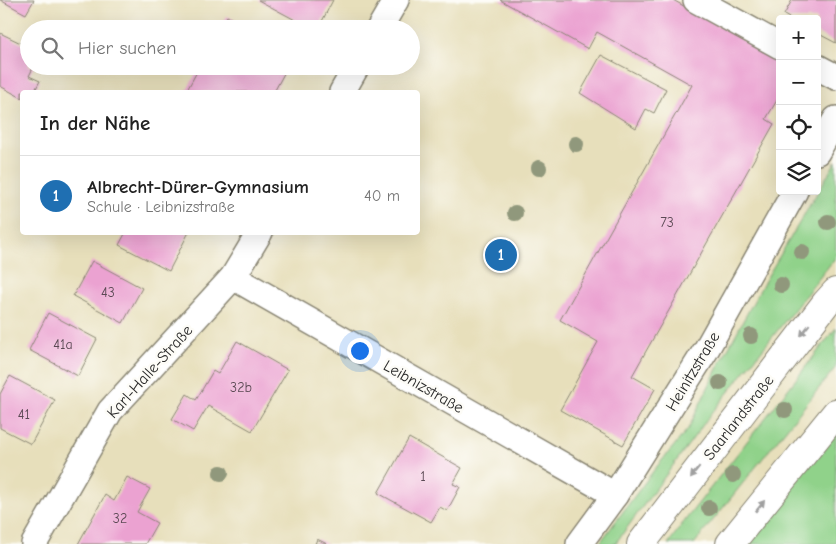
<!DOCTYPE html>
<html lang="de">
<head>
<meta charset="utf-8">
<style>
  body { margin:0; font-family:"Comic Neue",sans-serif; background:#f6f6f6; color:#222 }
  .controls { position:absolute; right:15px; top:15px; display:grid; overflow:hidden; border-radius:5px; box-shadow:0 5px 20px #0002 }
  .controls button { width:45px; height:45px; display:grid; place-items:center; padding:0; border:0; border-bottom:1px solid #e0e0e0; background:#fff; color:#222; font:25px sans-serif }
  .you { position:absolute; left:359px; top:350px; width:18px; height:18px; margin:-12px; border:4px solid #fff; border-radius:50%; background:#1a73e8; box-shadow:0 0 0 8px #1a73e833 }
  .badge { display:grid; place-items:center; width:32px; height:32px; border-radius:50%; background:#1f6fb2; color:#fff; font-size:16px; font-weight:700 }
  .pin { position:absolute; translate:-50% -50%; border:2px solid #fff; box-shadow:0 1px 5px #0006 }
  .list { margin:0; padding:0; list-style:none }
  h2 { display:flex; justify-content:space-between; align-items:center; height:65px; margin:0; padding:0 20px; font-size:21px }
  h2 small { font-size:16px; font-weight:400; color:#767676 }
  .list li { display:grid; grid-template-columns:32px 1fr auto; gap:15px; align-items:center; box-sizing:border-box; height:80px; padding:0 20px; border-top:1px solid #e0e0e0 }
  .list b { display:block; font-size:19px; white-space:nowrap }
  .list p { margin:0; font-size:16px; white-space:nowrap; color:#767676 }
  .list em { font-size:16px; font-style:normal; color:#767676 }
  .icon { flex:none; width:28px; height:28px; fill:none; stroke:currentColor; stroke-width:2; stroke-linecap:round; stroke-linejoin:round }
  .map { position:relative; flex:none; width:836px; height:544px; overflow:hidden }
  .search { position:absolute; background:#fff; box-shadow:0 5px 20px #0002; left:20px; top:20px; width:400px; height:55px; display:flex; align-items:center; gap:12px; box-sizing:border-box; padding:0 18px; border-radius:28px; color:#767676; font-size:19px }
  .panel { position:absolute; background:#fff; box-shadow:0 5px 20px #0002; left:20px; top:90px; width:400px; height:145px; border-radius:5px }
  .map>svg:first-child { display:block }
  .green { fill:#90d28a; stroke:#5e7e5a }
  .building { fill:#eba2d1 }
  .lines { fill:none; stroke-linecap:round; stroke-linejoin:round }
  .street-casing { stroke:#898573; stroke-width:28 }
  .highway-casing { stroke:#898573; stroke-width:30 }
  .street { stroke:#fff; stroke-width:25 }
  .highway { stroke:#fff; stroke-width:28 }
  .tree { fill:#90987c }
  .oneway { fill:#a0a0a0 }
  .labels { text-anchor:middle; stroke-width:5; stroke-linejoin:round; paint-order:stroke }
  .number-label { font-size:14px; fill:#5b4954 }
  .street-label { font-size:16px; fill:#2b2b2b; stroke:#fdfcf7 }
</style>
</head>
<body>
<div class="map">
<svg width="836" height="544" viewBox="0 0 836 544">
  <rect width="100%" height="100%" fill="#fdfcf7"/>
  <filter id="ink" filterUnits="userSpaceOnUse"><feTurbulence type="fractalNoise" baseFrequency=".02" numOctaves="2"/><feDisplacementMap in="SourceGraphic" scale="10" xChannelSelector="R" yChannelSelector="G"/><feConvolveMatrix kernelMatrix="1 2 1 2 8 2 1 2 1" color-interpolation-filters="sRGB"/></filter>
  <filter id="wash" filterUnits="userSpaceOnUse"><feTurbulence type="fractalNoise" baseFrequency=".0096" numOctaves="4" result="noise"/><feDisplacementMap in="SourceGraphic" scale="20" xChannelSelector="R" yChannelSelector="G"/><feGaussianBlur stdDeviation="1.12" result="paint"/><feColorMatrix in="noise" values="0 0 0 0 0 0 0 0 0 0 0 0 0 0 0 0 0 1.4 0 .05"/><feComposite in="paint" operator="in"/></filter>
  <g filter="url(#wash)">
    <rect width="100%" height="100%" fill="#e7dfbb"/>
    <g class="green">
      <path d="M836 161V257L711 414 615 544H599L654 470 688 429 717 369 763 284Z"/>
      <path d="M836 328V367L694 544H668L683 523Z"/>
      <path d="M836 424V544H737Z"/>
    </g>
    <g id="blocks">
      <g class="building">
        <path d="M0 0H34L26 14Z"/>
        <path d="M258 0H333L318 29H312Z"/>
        <path d="M500 0H673L780 60V95L766 119 774 124 632 376 655 389 623 445 560 410 598 342 560 320 692 85 597 32 588 49Z"/>
        <path d="M792 0H836V43L817 33V19H791L784 15Z"/>
        <path d="M227 16 251 29H220Z"/>
        <path d="M0 33 29 47V66H34L29 76 40 81 34 92H22V98L0 86Z"/>
        <path d="M601 55 666 89 654 113 646 109 636 128 580 93Z"/>
        <path d="M200 66H288L274 92H186Z"/>
        <path d="M126 232H189L169 271 119 245Z"/>
        <path d="M92 261 142 288 123 323 73 296Z"/>
        <path d="M48 313 97 339 78 376 29 350Z"/>
        <path d="M237 341 288 370 252 431 208 406 193 431 172 419 187 394 196 400 213 371 218 374Z"/>
        <path d="M10 376 55 400 31 444 0 428V394Z"/>
        <path d="M409 438 462 468 453 484 460 487 447 511 440 507 431 522 378 493Z"/>
        <path d="M127 477 150 489 137 512 157 523 145 544H78L105 495 114 501Z"/>
        <path d="M317 539 327 544H315Z"/>
      </g>
    </g>
  </g>
  <g filter="url(#ink)">
    <use href="#blocks" fill-opacity="0" stroke="#898573" stroke-width="1"/>
    <g class="lines">
      <defs>
        <g id="street">
          <path d="M696 0 780 46"/>
          <path d="M379 29 396 0"/>
          <path d="M817 67 836 77"/>
          <path d="M342 92 357 66"/>
          <path d="M817 152 836 119"/>
          <path d="M233 277 615 495"/>
          <path d="M34 544 110 411 233 277 260 232"/>
          <path d="M579 544 615 495 706 350 795 191"/>
        </g>
        <g id="highway">
          <path d="M641 544 826 303 836 292"/>
          <path d="M730 544 836 413"/>
        </g>
      </defs>
      <use href="#street" class="street-casing"/>
      <use href="#highway" class="highway-casing"/>
      <use href="#street" class="street"/>
      <use href="#highway" class="highway"/>
    </g>
    <g class="tree">
      <circle cx="576" cy="144" r="8"/>
      <circle cx="539" cy="168" r="8"/>
      <circle cx="515" cy="213" r="8"/>
      <circle cx="828" cy="222" r="8"/>
      <circle cx="802" cy="252" r="8"/>
      <circle cx="781" cy="285" r="8"/>
      <circle cx="751" cy="336" r="8"/>
      <circle cx="720" cy="383" r="8"/>
      <circle cx="785" cy="410" r="8"/>
      <circle cx="221" cy="473" r="8"/>
      <circle cx="733" cy="475" r="8"/>
      <circle cx="709" cy="508" r="8"/>
    </g>
    <defs><path id="oneway-solid" d="M-6-.8H1V-3.2L6.5 0L1 3.2V.8H-6Z" transform="scale(1.25)"/></defs>
    <g class="oneway">
      <use href="#oneway-solid" transform="translate(805 330) rotate(128)"/>
      <use href="#oneway-solid" transform="translate(695 472) rotate(128)"/>
      <use href="#oneway-solid" transform="translate(760 506) rotate(-51)"/>
    </g>
  </g>
  <g class="labels">
    <g class="number-label">
      <text x="667" y="227">73</text>
      <text x="108" y="297">43</text>
      <text x="63" y="349">41a</text>
      <text x="241" y="392">32b</text>
      <text x="24" y="419">41</text>
      <text x="423" y="481">1</text>
      <text x="120" y="523">32</text>
    </g>
    <g class="street-label">
      <text transform="translate(149 371) rotate(-48)" y="6">Karl-Halle-Straße</text>
      <text transform="translate(692 371) rotate(-59)" y="6">Heinitzstraße</text>
      <text transform="translate(424 386) rotate(30)" y="6">Leibnizstraße</text>
      <text transform="translate(738 417) rotate(-52)" y="6">Saarlandstraße</text>
    </g>
  </g>
</svg>
<div class="controls">
<button>+</button>
<button>−</button>
<button><svg class="icon" aria-label="locate" viewBox="0 0 24 24"><circle cx="12" cy="12" r="6"/><path d="M12 2v4M12 18v4M2 12h4M18 12h4"/></svg></button>
<button><svg class="icon" aria-label="layers" viewBox="0 0 24 24"><path d="M12 4l9 5-9 5-9-5zM3 14l9 5 9-5"/></svg></button>
</div>
<div class="you"></div>
<div class="pin badge" style="left:501px;top:255px">1</div>
<div class="search"><svg class="icon" aria-label="search" viewBox="0 0 24 24"><circle cx="10" cy="10" r="6"/><path d="M15 15l6 6"/></svg>Hier suchen</div>
<section class="panel">
<h2>In der Nähe<small></small></h2>
<ul class="list">
<li><span class="badge">1</span><div><b>Albrecht-Dürer-Gymnasium</b><p>Schule · Leibnizstraße</p></div><em>40 m</em></li>
</ul>
</section>
</div>
</body>
</html>
